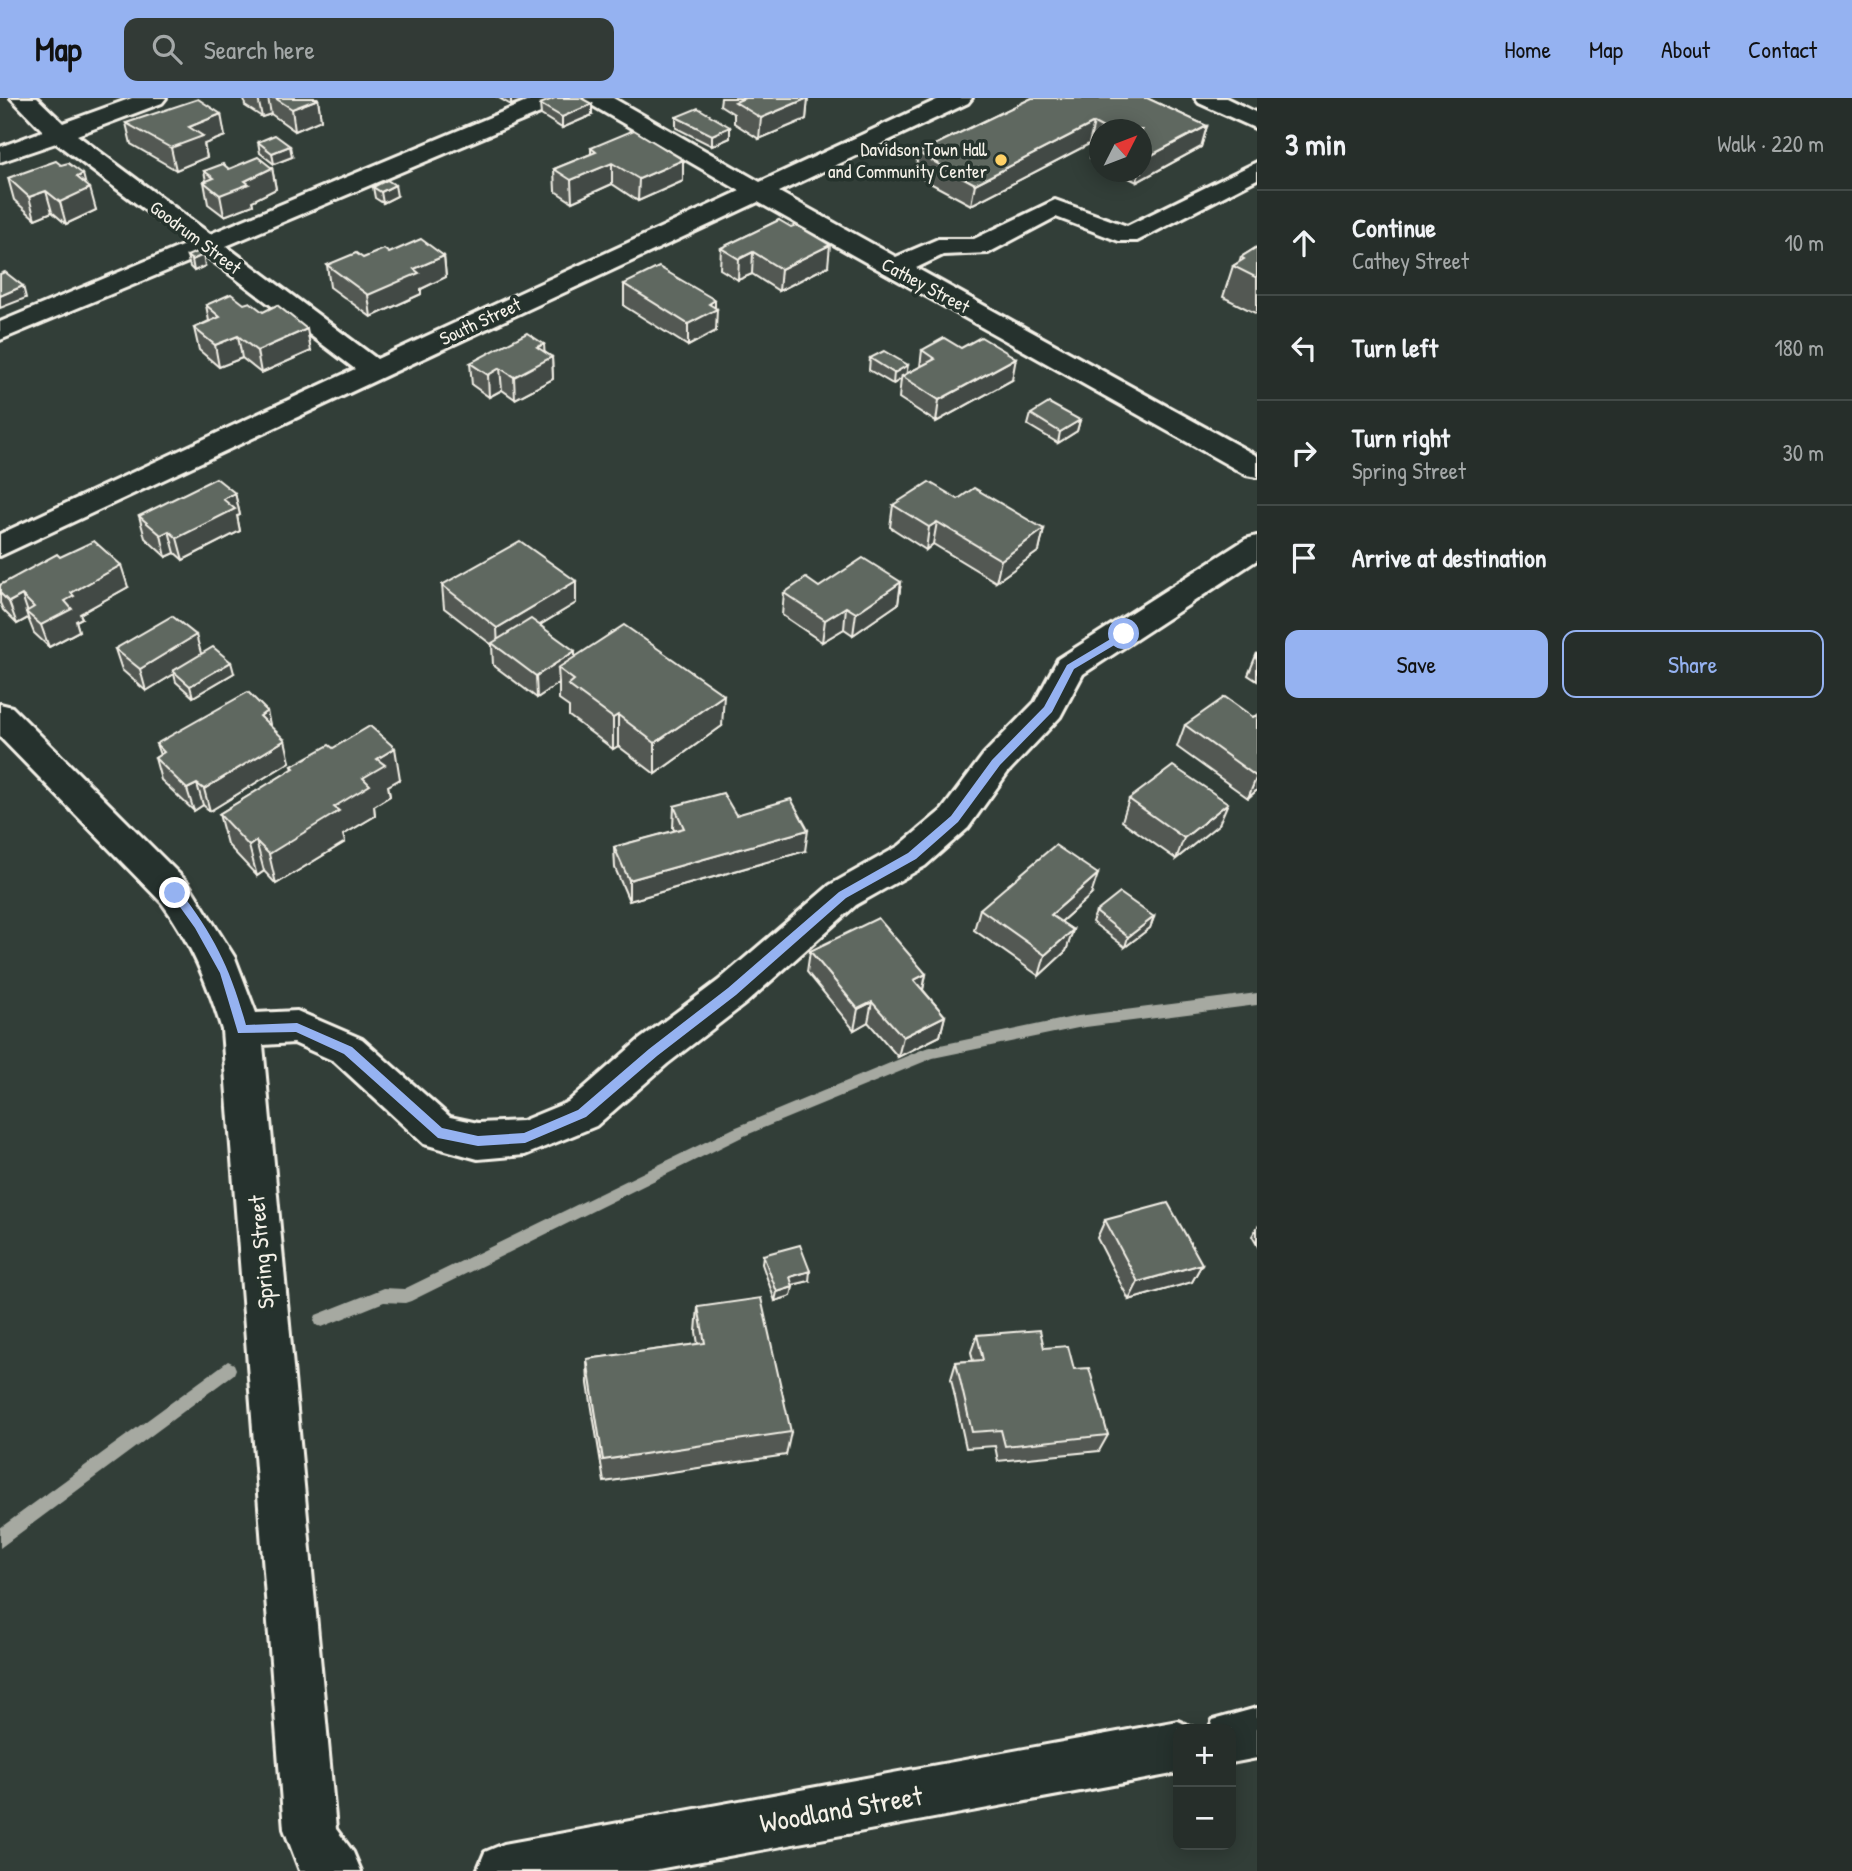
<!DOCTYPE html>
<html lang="en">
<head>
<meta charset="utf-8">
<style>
  body { margin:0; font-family:"Patrick Hand",sans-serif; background:#323a36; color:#f1f3f6 }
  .controls { position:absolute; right:21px; bottom:21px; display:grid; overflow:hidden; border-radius:14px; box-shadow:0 4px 18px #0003 }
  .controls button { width:63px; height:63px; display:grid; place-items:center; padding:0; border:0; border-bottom:2px solid #424a47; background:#262e2a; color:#f1f3f6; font:35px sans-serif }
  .compass { position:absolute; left:1089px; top:21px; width:63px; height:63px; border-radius:50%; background:#262e2a; box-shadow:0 4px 18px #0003; rotate:48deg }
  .stop { position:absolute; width:21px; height:21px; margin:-16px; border:5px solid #95b2f1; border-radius:50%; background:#fff }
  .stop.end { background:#95b2f1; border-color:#fff; box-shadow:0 2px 7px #0008 }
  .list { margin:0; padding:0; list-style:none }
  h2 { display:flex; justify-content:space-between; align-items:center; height:91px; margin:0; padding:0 28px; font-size:30px }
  h2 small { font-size:23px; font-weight:400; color:#a4a8a8 }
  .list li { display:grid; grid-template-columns:46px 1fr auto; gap:21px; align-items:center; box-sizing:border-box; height:105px; padding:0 28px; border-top:2px solid #424a47 }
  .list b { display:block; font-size:26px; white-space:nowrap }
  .list p { margin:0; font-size:23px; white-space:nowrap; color:#a4a8a8 }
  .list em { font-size:23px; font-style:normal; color:#a4a8a8 }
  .actions { display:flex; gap:14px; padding:21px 28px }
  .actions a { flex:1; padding:16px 0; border:2px solid #95b2f1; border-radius:14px; text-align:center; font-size:24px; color:#95b2f1 }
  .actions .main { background:#95b2f1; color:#111 }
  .icon { flex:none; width:38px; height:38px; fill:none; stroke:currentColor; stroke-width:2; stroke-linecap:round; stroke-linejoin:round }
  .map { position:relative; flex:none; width:1257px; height:1773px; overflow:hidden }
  header { display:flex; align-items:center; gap:42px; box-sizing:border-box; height:98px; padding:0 35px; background:#95b2f1; color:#111 }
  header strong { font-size:33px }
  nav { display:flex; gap:38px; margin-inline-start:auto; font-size:24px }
  .search { width:490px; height:63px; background:#323a36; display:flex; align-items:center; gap:18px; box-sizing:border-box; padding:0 24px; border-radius:14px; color:#a4a8a8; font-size:26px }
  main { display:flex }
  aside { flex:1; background:#262e2a }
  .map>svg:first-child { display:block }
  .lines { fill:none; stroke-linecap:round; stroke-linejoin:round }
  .stream { fill:#a6a9a1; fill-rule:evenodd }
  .minor-casing { stroke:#f4f1e8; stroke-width:6 }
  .minor { fill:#26332d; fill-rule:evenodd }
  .wall { fill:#525953; stroke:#f4f1e8; stroke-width:2 }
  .shaded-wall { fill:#424944; stroke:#f4f1e8; stroke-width:2 }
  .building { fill:#5f6861; stroke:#f4f1e8; stroke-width:2 }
  .route { fill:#95b2f1 }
  .poi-dot { fill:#ffd166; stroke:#26332d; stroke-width:2.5 }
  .labels { text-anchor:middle; stroke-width:7; stroke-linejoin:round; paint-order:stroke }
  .far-poi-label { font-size:19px; fill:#f4f1e8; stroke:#26332d; text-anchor:end }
  .far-street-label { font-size:19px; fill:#f4f1e8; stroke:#26332d }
  .street-label { font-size:23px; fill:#f4f1e8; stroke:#26332d }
  .near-street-label { font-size:28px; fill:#f4f1e8; stroke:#26332d }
</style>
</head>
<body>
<header>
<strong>Map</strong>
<div class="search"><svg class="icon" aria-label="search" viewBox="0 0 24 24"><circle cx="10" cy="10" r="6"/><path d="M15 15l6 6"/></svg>Search here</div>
<nav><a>Home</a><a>Map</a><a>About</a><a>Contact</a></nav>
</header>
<main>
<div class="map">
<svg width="1257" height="1773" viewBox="0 0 1257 1773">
  <rect width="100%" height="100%" fill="#323e38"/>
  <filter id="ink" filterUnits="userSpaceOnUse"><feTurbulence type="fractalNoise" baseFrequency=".0143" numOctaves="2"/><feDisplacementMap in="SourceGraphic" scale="14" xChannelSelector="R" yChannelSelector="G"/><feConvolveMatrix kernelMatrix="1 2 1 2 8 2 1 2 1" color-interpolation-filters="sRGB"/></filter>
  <g filter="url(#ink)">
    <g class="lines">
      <g class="stream">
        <path d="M1257 895V907L1078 930 933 960 744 1038 411 1203 405 1205 384 1204 322 1229 316 1227 314 1222 316 1217 384 1190 404 1191 734 1030 926 950 1078 918Z"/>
        <path d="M228 1263 234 1266 236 1271 234 1276 0 1450V1430Z"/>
      </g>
      <defs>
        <g id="minor">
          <path d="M11 0H37L63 25 132 0H166L162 5 77 37 210 136 536 0H568L564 5 226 148 377 261 740 93 588 5 584 0H613L760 84 941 0H972L968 5 779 94 896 159 938 141H974L1055 102 1127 128 1257 64V81L1137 143H1119L1056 119 988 155 943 157 916 170 1257 358V379L1246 377 758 104 0 458V436L355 271 205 157 0 242V224L189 145 56 45 0 64V49L43 33Z"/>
          <path d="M1195 0H1226L1257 15V31L1199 5Z"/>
          <path d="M1257 438V462L1083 576 1060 619 1008 674 968 730 925 768 856 807 746 905 667 966 596 1028 525 1057 478 1061 424 1046 334 963 294 945 263 947 336 1731 353 1754 361 1773H300L284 1731 222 932C208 885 191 845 162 805L0 639V606L12 609 188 785 235 860 256 915 297 913 362 941 450 1019 478 1025 522 1023 568 1004 639 942 718 883 830 787 899 748 942 712 984 656 1035 604 1058 561 1246 441Z"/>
          <path d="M1257 1610V1660L1231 1665V1631H1209L1213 1622Z"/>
          <path d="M1178 1623 1196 1631H1178V1675L647 1773H477L485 1754 504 1746Z"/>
        </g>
      </defs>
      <use href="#minor" class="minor-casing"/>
      <use href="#minor" class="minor"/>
    </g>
    <g class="wall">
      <path d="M244 0H317L318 1 321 22 295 33 271 16 262 19 245 8Z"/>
      <path d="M499 0H529L511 7Z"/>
      <path d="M721 0H808L806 21 759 41 734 25V16L720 7Z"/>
      <path d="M1032 0H1147L1207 28 1201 49 1137 84 1117 74H1142V32H1100V65L1090 60 1093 48 1089 46 971 107 915 77 918 55Z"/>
      <path d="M540 6 592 17 562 30 541 17Z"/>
      <path d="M676 19 730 29V40L712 48 676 30Z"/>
      <path d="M126 25 225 38 204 46 207 59 176 72 131 46Z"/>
      <path d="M258 44 292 59 274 66 260 55Z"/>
      <path d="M591 50 683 62V83L638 103 612 86 572 104 555 93 554 71 591 56Z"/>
      <path d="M272 70 276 91 252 103 253 107 224 118 208 106 204 84 206 83 204 73 229 71Z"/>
      <path d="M8 80 85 86 96 112 66 126 52 114 35 121 14 102Z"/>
      <path d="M373 89 397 98 383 105 375 100Z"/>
      <path d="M779 122 828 168 779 193 752 176 738 182 720 171 721 150Z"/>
      <path d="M1257 149V216L1223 199 1233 168 1239 164 1241 159Z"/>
      <path d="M389 155 444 158 446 179 421 191V196L371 219 330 189 327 167Z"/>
      <path d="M187 158 205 168 194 173 190 169Z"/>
      <path d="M624 186 715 210 716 233 688 248 624 208Z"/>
      <path d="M244 206 311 253 261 275 242 260 219 269 199 252 194 230 209 223 206 207Z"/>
      <path d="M544 246V254L552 259 553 281 515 301 502 292 489 299 472 287 470 265Z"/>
      <path d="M922 252 1012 282 936 324 899 300 901 281 893 286 869 272 870 260 906 276 920 269Z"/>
      <path d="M1031 316 1080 322 1077 333 1058 345 1028 327Z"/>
      <path d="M235 395 240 417 237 418 240 433 183 462 175 455 166 459 145 440 139 418Z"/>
      <path d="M958 401 1044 431 1039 453 996 484 933 446 926 452 890 429 893 407Z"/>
      <path d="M60 459 128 489 80 516 82 520 76 523 79 533 49 549 34 535 28 520 17 526 3 512 0 505V487Z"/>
      <path d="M576 483V505L540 527 575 559 722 628 655 676 618 648 613 651 569 618V609L559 602V585L537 600 493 567 492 547 444 510 442 487Z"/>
      <path d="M901 484 898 506 853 537 844 531 822 544 782 517 784 495 819 489Z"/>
      <path d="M115 551 201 556 234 575 193 599 176 584 174 576 146 593 122 572Z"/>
      <path d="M1257 555V583L1248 577Z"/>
      <path d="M1257 617V692L1248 700 1177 649 1185 627 1253 619Z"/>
      <path d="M271 629 290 664 210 713 203 707 194 713 161 682 155 660 160 657 156 646Z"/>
      <path d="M333 650 400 681 388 688 390 698 374 708 375 718 343 737 345 744 276 786 264 773 257 778 227 746 219 716 293 671 292 668Z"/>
      <path d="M1129 701 1219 726 1176 761 1122 723Z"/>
      <path d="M674 708 736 717 805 753 629 803 615 770 614 749 675 733 673 730Z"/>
      <path d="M1091 797 1061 824 1073 832 1066 853 1039 878 974 832 980 811Z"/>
      <path d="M1096 814 1154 819 1150 830 1125 849 1092 824Z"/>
      <path d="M810 853 926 876 923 892 945 918 940 938 898 959 868 924 854 932 807 874Z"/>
      <path d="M1105 1122 1202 1166 1192 1184 1129 1202 1097 1140Z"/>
      <path d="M1257 1130V1147L1252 1138Z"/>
      <path d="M763 1157 809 1183 792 1187 791 1198 775 1203 762 1166Z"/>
      <path d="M698 1209 791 1334 786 1357 604 1384 588 1286 587 1261 698 1246 696 1234Z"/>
      <path d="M977 1237 1074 1271 1108 1337 1099 1353 998 1363 995 1348 966 1350 951 1281 956 1264 973 1263 971 1254Z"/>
    </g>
    <g class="shaded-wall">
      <path d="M258 0H268L271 16 262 19Z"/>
      <path d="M511 0H529L511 7Z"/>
      <path d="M808 0 806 21 759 41 761 20Z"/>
      <path d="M318 1 321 22 295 33 292 11Z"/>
      <path d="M592 6V17L562 30V19Z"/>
      <path d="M221 16 225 38 204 46 207 59 176 72 171 50 189 29Z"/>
      <path d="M1094 25 1089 46 971 107 975 86Z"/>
      <path d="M1207 28 1201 49 1137 84 1139 74H1142V62Z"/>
      <path d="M730 29V40L712 48V37Z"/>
      <path d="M290 48 292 59 274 66 272 55Z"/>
      <path d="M683 62V83L638 103 639 81Z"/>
      <path d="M612 65V86L572 104 571 82Z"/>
      <path d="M272 70 276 91 252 103 253 107 224 118 220 97 245 83Z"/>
      <path d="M83 76 87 92 90 90 96 112 66 126 60 104 77 79Z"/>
      <path d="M395 87 397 98 383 105 381 94Z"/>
      <path d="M46 93 52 114 35 121 29 99Z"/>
      <path d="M830 147 828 168 779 193 781 171Z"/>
      <path d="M753 154 752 176 738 182 739 161Z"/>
      <path d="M203 157 205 168 194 173 192 162Z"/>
      <path d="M444 158 446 179 421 191V196L371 219 368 197 414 171Z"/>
      <path d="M23 188 26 200 0 210V198Z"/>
      <path d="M715 202V212L717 211 716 233 688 248V226L709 206Z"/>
      <path d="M307 231 311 253 261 275 257 253Z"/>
      <path d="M238 238 242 260 219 269 215 247Z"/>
      <path d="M544 246 545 262 552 259 553 281 515 301 514 279 537 249Z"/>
      <path d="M1016 260 1012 282 936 324 939 302Z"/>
      <path d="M908 267 906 278H902L901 281 893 286 894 275Z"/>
      <path d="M500 270 502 292 489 299 488 277Z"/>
      <path d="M1080 322 1077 333 1058 345 1060 334Z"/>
      <path d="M235 395 240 417 237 418 240 433 183 462 177 440 223 401Z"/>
      <path d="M937 424 933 446 926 452 929 429Z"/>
      <path d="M1044 431 1039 453 996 484 1001 462Z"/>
      <path d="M169 433 175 455 166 459 161 437Z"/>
      <path d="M121 467 128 489 80 516 82 520 76 523 79 533 49 549 41 527 65 503 71 495Z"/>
      <path d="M576 483V505L500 551 498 550 497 530Z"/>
      <path d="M901 484 898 506 853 537 856 515Z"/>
      <path d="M22 497 28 515 26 514 28 520 17 526 9 504Z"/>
      <path d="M846 509 844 531 822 544 825 522Z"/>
      <path d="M196 537 202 559 173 573 174 576 146 593 140 571Z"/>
      <path d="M575 553V574L558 570 559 585 537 600 536 578Z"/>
      <path d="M231 564 234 575 193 599 190 588Z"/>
      <path d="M724 597 722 628 655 676V645Z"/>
      <path d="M267 613 272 635 260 618Z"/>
      <path d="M618 617V648L613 651V620Z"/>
      <path d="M285 642 290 664 210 713 204 691Z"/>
      <path d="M395 650 400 681 388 688 390 698 374 708 375 718 343 737 345 744 276 786 269 756 334 709 377 661Z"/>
      <path d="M1257 678V692L1248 700Z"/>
      <path d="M197 686 203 707 194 713 187 691Z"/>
      <path d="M1228 705 1219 726 1176 761 1184 740Z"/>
      <path d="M808 732 805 753 629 803V782Z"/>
      <path d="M256 743 264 773 257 778 249 748Z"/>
      <path d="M1098 776 1091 797 1045 838 1051 817Z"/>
      <path d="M1154 819 1150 830 1125 849 1128 839Z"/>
      <path d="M1073 832 1066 853 1039 878 1045 857Z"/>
      <path d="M926 876 922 896 914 882Z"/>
      <path d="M872 904 868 924 854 932 858 911Z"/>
      <path d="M945 918 940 938 898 959 903 939Z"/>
      <path d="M1202 1166 1192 1184 1129 1202 1138 1184Z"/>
      <path d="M810 1173 809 1183 788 1188 790 1179Z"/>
      <path d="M793 1189 791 1198 775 1203 777 1194Z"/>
    </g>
    <g class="building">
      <path d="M275 0H317L318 1 292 11Z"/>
      <path d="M555 0H581L592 6 562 19 540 6Z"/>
      <path d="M745 0H744H808L761 20 735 4Z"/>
      <path d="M1032 0H1147L1207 28 1142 62V32H1107L1094 25 975 86 918 55Z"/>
      <path d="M198 1 221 16 189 29 203 38 171 50 126 25Z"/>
      <path d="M698 10 730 29 712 37 676 19Z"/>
      <path d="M634 32 683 62 639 81 612 65 571 82 554 71 596 54 591 50Z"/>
      <path d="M275 37 290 48 272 55 258 44Z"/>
      <path d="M258 59 272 70 245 83 249 86 220 97 204 84 214 80 204 73 223 66 229 71Z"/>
      <path d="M56 63 61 67 68 65 83 76 77 79 90 90 60 104 46 93 29 99 8 80Z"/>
      <path d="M387 82 395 87 381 94 373 89Z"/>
      <path d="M779 122 791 129 796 127 830 147 781 171 753 154 739 161 721 150Z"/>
      <path d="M421 141 444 158 414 171 419 175 368 197 327 167 356 155 363 160 384 151 389 155Z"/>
      <path d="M1257 149V180L1233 168 1244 161 1241 159Z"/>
      <path d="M199 153 203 157 192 162 187 158Z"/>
      <path d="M659 169 715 202 709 206 717 211 688 226 624 186Z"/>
      <path d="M5 174 23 188 0 198V176Z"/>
      <path d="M231 196 244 206 250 204 263 214 277 207 307 231 257 253 238 238 215 247 194 230 220 219 206 207Z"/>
      <path d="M527 235 544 246 537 249 552 259 514 279 500 270 488 277 470 265Z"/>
      <path d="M981 239 1016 260 939 302 902 278 935 261 922 252 944 240 961 250Z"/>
      <path d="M884 253 908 267 894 275 870 260Z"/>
      <path d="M1049 305 1080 322 1060 334 1031 316Z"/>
      <path d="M216 380 235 395 223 401 235 411 177 440 169 433 161 437 139 418Z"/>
      <path d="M929 384 958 401 974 390 1044 431 1001 462 937 424 929 429 893 407Z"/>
      <path d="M94 443 121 467 71 495 74 498 65 503 72 511 41 527 26 514 34 509 22 497 9 504 0 495V487L57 456 60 459Z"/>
      <path d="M520 443 576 483 497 530 442 487Z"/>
      <path d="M863 460 901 484 856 515 846 509 825 522 784 495 806 480 819 489Z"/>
      <path d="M172 518 196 537 140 571 115 551Z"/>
      <path d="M531 521 575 553 536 578 492 545Z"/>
      <path d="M624 527 724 597 655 645 618 617 613 620 568 587 574 582 558 570Z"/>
      <path d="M213 549 231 564 190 588 173 573Z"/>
      <path d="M248 594 267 613 260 618 285 642 204 691 197 686 187 691 155 660 164 654 156 646Z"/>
      <path d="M1225 599 1253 619 1257 617V679L1185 627Z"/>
      <path d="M370 628 395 650 377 661 385 667 363 680 370 687 334 709 339 713 269 756 256 743 249 748 219 716 294 670 292 668 329 647 333 650Z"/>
      <path d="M1173 668 1228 705 1184 740 1129 701Z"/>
      <path d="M723 695 736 717 791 701 808 732 629 782 614 749 684 730 674 708Z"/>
      <path d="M1055 747 1098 776 1051 817 1073 832 1045 857 980 811Z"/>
      <path d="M1120 795 1154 819 1128 839 1096 814Z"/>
      <path d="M878 820 926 876 914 882 945 918 903 939 872 904 858 911 810 853Z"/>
      <path d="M1168 1105 1202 1166 1138 1184 1105 1122Z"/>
      <path d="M800 1147 810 1173 790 1179 793 1189 777 1194 763 1157Z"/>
      <path d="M761 1200 791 1334 603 1362 587 1261 705 1245 698 1209Z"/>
      <path d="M1040 1232 1044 1250 1068 1248 1074 1271 1089 1270 1108 1337 1005 1348 1001 1332 972 1334 956 1264 983 1262 977 1237Z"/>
    </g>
  </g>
  <path class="route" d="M1124 533 1128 539 1074 571 1052 614 1000 667 958 724 916 761 846 800 736 897 657 958 586 1019 525 1045 478 1048 438 1040 344 956 296 934 238 935 220 875 195 830 170 795 179 792C215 839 230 870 246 927L297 925 352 949 442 1030 478 1038 524 1035 578 1012 649 951 728 890 839 794 908 755 951 718 992 662 1044 609 1067 567Z"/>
  <circle class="poi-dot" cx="1001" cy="62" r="7"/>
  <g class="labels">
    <g class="far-poi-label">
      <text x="987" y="58">Davidson Town Hall<tspan x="987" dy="22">and Community Center</tspan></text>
    </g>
    <g class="far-street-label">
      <text transform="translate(196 139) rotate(37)" y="7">Goodrum Street</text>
      <text transform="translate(926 187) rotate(28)" y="7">Cathey Street</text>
      <text transform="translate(480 223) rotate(-25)" y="7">South Street</text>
    </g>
    <g class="street-label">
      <text transform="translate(261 1154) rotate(-95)" y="8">Spring Street</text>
    </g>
    <g class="near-street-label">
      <text transform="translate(841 1711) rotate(-10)" y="10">Woodland Street</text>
    </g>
  </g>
</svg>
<div class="controls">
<button>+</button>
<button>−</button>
</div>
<svg class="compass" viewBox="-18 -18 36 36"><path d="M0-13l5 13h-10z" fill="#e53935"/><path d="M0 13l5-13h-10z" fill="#a4a8a8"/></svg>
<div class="stop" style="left:1124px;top:536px"></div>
<div class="stop end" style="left:175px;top:795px"></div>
</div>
<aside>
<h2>3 min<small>Walk · 220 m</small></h2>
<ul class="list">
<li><svg class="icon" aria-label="ahead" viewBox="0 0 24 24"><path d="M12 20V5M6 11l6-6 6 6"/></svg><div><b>Continue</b><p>Cathey Street</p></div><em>10 m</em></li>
<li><svg class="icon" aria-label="left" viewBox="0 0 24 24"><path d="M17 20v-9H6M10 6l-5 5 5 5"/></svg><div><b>Turn left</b></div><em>180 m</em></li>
<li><svg class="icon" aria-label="right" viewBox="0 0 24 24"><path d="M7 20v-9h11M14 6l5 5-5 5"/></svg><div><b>Turn right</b><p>Spring Street</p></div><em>30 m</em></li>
<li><svg class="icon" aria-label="arrive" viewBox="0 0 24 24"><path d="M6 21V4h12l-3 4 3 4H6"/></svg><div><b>Arrive at destination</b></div></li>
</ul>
<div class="actions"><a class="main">Save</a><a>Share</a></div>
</aside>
</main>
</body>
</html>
